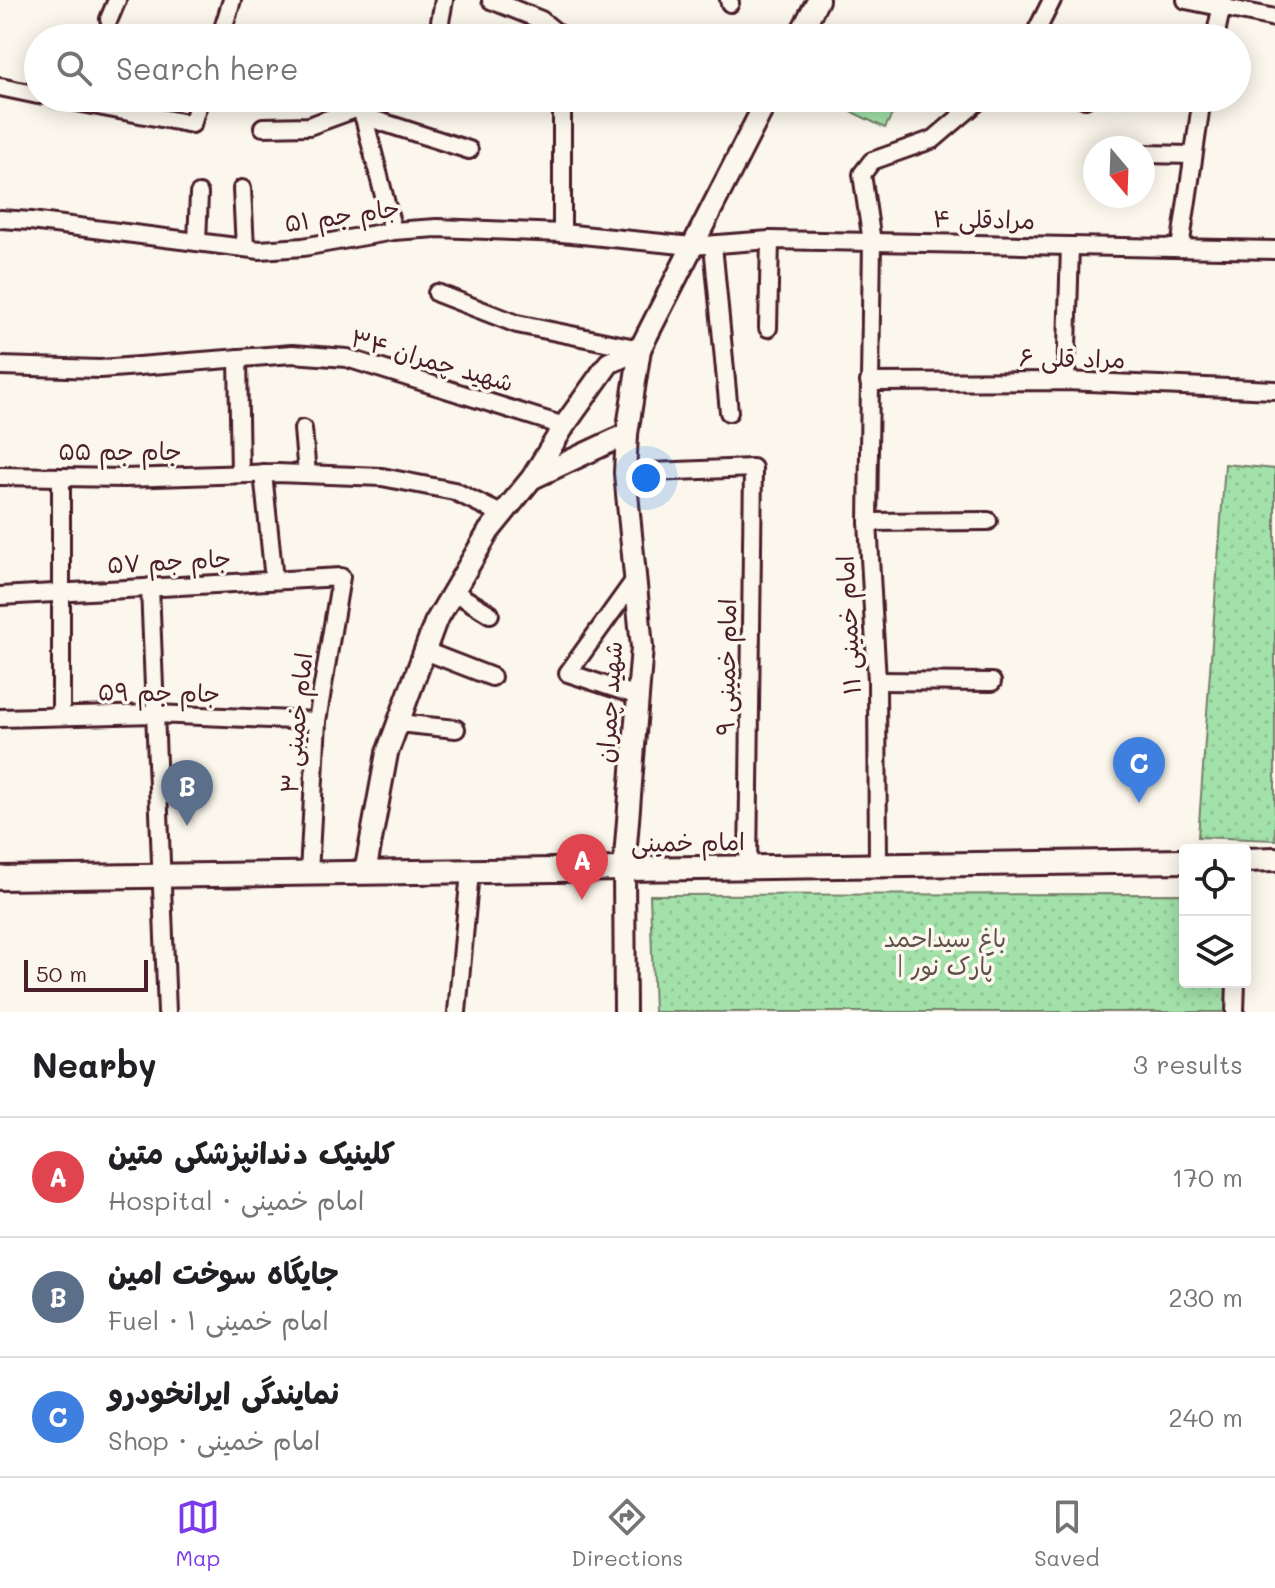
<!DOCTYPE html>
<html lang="en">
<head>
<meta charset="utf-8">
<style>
  body { margin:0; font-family:Mali,"Playpen Sans Arabic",sans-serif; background:#f6f6f6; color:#202124 }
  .controls { position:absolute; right:24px; bottom:24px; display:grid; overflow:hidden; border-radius:8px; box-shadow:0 4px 20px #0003 }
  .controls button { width:72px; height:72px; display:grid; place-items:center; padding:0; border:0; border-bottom:2px solid #e0e0e0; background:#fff; color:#202124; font:40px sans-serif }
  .compass { position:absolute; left:1083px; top:136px; width:72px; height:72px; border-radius:50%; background:#fff; box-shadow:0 4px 20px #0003; rotate:161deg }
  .scale { position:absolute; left:24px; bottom:20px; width:124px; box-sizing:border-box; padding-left:8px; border:4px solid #4a1f2b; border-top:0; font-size:22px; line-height:28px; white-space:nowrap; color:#4a1f2b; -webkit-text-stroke:6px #fbf7ec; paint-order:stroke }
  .you { position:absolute; left:646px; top:478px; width:28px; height:28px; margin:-20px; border:6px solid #fff; border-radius:50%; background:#1a73e8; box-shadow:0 0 0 12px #1a73e833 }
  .badge { display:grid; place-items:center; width:52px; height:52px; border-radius:50%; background:#7c3aed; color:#fff; font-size:26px; font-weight:700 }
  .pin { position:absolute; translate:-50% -66px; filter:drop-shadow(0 2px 4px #0008) }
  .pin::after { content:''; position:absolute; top:42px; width:28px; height:24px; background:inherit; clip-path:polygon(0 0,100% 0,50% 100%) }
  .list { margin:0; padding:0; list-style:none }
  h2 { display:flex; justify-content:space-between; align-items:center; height:104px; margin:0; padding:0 32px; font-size:34px }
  h2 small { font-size:26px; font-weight:400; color:#757577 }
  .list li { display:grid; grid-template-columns:52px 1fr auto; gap:24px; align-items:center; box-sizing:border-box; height:120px; padding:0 32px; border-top:2px solid #e0e0e0 }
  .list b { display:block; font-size:30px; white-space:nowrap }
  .list p { margin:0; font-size:26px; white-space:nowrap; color:#757577 }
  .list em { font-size:26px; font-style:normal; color:#757577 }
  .icon { flex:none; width:44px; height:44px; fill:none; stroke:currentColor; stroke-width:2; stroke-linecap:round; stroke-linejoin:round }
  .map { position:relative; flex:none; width:1275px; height:1012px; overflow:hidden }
  .search { position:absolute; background:#fff; box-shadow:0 4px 20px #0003; left:24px; right:24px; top:24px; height:88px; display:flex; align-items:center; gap:20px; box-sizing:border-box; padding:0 28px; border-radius:44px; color:#757577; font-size:30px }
  .sheet { height:464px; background:#fff }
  nav { display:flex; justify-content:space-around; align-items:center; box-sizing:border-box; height:112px; border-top:2px solid #e0e0e0; background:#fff; font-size:22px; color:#757577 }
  nav a { display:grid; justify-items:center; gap:4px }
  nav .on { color:#7c3aed }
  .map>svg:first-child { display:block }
  .park { fill:url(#park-dots); stroke:#76806a; stroke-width:2 }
  .pitch { fill:#a2e1a9; stroke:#76806a; stroke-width:2 }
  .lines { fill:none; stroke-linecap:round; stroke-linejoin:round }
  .minor-casing { stroke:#4a1f2b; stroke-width:22 }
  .tertiary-casing { stroke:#4a1f2b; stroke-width:26 }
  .secondary-casing { stroke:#4a1f2b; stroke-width:28 }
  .minor { stroke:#fbf7ec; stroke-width:16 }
  .tertiary { stroke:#fbf7ec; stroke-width:20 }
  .secondary { stroke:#fbf7ec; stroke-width:22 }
  .labels { text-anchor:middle; stroke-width:7; stroke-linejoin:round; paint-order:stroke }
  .street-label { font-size:24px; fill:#4a1f2b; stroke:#fbf7ec }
  .park-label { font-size:24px; fill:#60504a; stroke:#fbf7ec }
</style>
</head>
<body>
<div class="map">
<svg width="1275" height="1012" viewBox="0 0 1275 1012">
  <defs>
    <pattern id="park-dots" width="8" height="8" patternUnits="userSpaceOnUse" patternTransform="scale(2)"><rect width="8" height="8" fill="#a2e1a9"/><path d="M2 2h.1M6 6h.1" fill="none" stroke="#8dc192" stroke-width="1.8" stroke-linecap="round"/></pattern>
  </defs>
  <rect width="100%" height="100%" fill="#fbf7ec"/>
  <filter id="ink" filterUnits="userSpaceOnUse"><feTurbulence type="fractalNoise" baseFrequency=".0125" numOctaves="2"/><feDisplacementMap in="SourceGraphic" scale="16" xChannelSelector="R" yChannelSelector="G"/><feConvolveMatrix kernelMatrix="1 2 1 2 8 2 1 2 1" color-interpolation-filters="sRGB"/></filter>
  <g filter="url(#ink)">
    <g class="park">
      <path d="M1225 464 1275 469V840L1198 837Z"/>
      <path d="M1185 894V982H1241L1239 1012H654L650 895Z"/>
    </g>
    <path class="pitch" d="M852 98H901L885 128 846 109Z"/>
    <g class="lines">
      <defs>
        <g id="minor">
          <path d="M491 0 541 20 563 38"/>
          <path d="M729 0 730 3"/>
          <path d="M1186 0 1275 18"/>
          <path d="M109 19 117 0"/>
          <path d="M220 38 232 0"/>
          <path d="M437 38 444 0"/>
          <path d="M1033 38 1052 0"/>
          <path d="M1215 38 1223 0"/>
          <path d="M0 87 38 95"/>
          <path d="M56 98 192 124 200 98"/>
          <path d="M359 98 393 231"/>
          <path d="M562 98V233"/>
          <path d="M1083 98 1085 99"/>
          <path d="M363 116 469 150"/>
          <path d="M263 127 309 126 361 107"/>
          <path d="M1143 154 1193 155"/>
          <path d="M242 189 245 248"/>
          <path d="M0 219 31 221 260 250 303 247 393 231 437 228 562 233 692 246 770 240 1275 250"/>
          <path d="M197 242 199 194"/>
          <path d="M713 245 729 412"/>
          <path d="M1180 248 1202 98"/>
          <path d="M437 293 517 324 640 349"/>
          <path d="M768 328 770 240"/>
          <path d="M238 358 240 474"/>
          <path d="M0 366 100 369 292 354 347 358 564 426"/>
          <path d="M1066 381 1070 246"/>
          <path d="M869 382 1066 381 1275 390"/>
          <path d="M303 429 307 474"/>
          <path d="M263 473 274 580"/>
          <path d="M625 473 753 468 748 868"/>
          <path d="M0 476 124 478 277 473 382 477 454 491 503 515"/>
          <path d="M61 477V716"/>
          <path d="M868 522 988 521"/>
          <path d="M634 581 568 673 638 696"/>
          <path d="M150 587 167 1012"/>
          <path d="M454 592 490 614"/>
          <path d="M0 596 341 577 317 721 309 874"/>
          <path d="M425 651 492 677"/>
          <path d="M877 681 992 682"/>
          <path d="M0 718 155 714 317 721"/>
          <path d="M398 723 456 729"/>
          <path d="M878 865 877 681 868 522 872 242 862 174 872 161 934 139 982 98"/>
          <path d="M457 1012 470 872"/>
          <path d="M1235 1012 1236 982"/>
        </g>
        <g id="tertiary">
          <path d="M798 38 818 0"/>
          <path d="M533 478 627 434"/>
          <path d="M365 873 387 753 435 623 489 531 532 478 564 426 609 363 640 349 768 98"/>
          <path d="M625 1012 624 870 642 647 625 473 627 434 640 349"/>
        </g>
        <g id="secondary">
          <path d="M1245 860 1275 859"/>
          <path d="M0 878 1185 861"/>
        </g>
      </defs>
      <use href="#minor" class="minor-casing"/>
      <use href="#tertiary" class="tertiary-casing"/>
      <use href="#secondary" class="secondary-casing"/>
      <use href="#minor" class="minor"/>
      <use href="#tertiary" class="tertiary"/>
      <use href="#secondary" class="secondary"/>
    </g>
  </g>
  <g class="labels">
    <g class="street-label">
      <text transform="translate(342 216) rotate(-8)" y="8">جام جم ۵۱</text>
      <text transform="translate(984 220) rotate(1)" y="8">مرادقلی ۴</text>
      <text transform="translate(1072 359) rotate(1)" y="8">مراد قلی ۶</text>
      <text transform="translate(432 361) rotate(16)" y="8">شهید چمران ۳۴</text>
      <text x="120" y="460">جام جم ۵۵</text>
      <text transform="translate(169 562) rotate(-3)" y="8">جام جم ۵۷</text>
      <text transform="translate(849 625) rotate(-93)" y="8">امام خمینی ۱۱</text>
      <text transform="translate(727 667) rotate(-89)" y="8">امام خمینی ۹</text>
      <text transform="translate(159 693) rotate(1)" y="8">جام جم ۵۹</text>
      <text transform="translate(610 702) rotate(-86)" y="8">شهید چمران</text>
      <text transform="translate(297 723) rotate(-84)" y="8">امام خمینی ۳</text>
      <text transform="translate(688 843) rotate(-1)" y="8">امام خمینی</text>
    </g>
    <g class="park-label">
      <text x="945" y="947">باغ سیداحمد<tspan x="945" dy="28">| پارک نور</tspan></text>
    </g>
  </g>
</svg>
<div class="controls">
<button><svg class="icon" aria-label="locate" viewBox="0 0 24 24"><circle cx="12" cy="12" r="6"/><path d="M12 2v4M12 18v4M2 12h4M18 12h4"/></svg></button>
<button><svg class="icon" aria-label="layers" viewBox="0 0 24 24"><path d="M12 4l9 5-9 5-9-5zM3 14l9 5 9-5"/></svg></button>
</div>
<svg class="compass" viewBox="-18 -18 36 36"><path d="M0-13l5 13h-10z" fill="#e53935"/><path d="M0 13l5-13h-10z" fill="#757577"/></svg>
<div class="scale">50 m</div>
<div class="you"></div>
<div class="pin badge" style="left:582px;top:900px;background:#e0444e">A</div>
<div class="pin badge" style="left:187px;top:826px;background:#5c6f8a">B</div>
<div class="pin badge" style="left:1139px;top:803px;background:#3f7fe0">C</div>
<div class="search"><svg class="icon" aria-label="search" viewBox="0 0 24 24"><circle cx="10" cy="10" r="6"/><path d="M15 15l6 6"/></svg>Search here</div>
</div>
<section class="sheet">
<h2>Nearby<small>3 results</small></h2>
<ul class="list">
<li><span class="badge" style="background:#e0444e">A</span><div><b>کلینیک دندانپزشکی متین</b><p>Hospital · امام خمینی</p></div><em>170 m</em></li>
<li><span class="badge" style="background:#5c6f8a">B</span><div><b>جایگاه سوخت امین</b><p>Fuel · امام خمینی ۱</p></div><em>230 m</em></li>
<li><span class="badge" style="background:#3f7fe0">C</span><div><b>نمایندگی ایرانخودرو</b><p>Shop · امام خمینی</p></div><em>240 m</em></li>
</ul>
</section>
<nav>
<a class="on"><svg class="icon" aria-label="map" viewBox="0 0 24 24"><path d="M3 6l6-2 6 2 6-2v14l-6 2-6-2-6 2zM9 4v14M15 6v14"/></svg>Map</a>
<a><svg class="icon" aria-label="directions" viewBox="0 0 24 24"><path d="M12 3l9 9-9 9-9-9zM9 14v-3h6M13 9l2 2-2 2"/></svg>Directions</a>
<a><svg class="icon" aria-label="saved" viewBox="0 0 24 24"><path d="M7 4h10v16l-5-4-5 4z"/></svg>Saved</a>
</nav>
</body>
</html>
